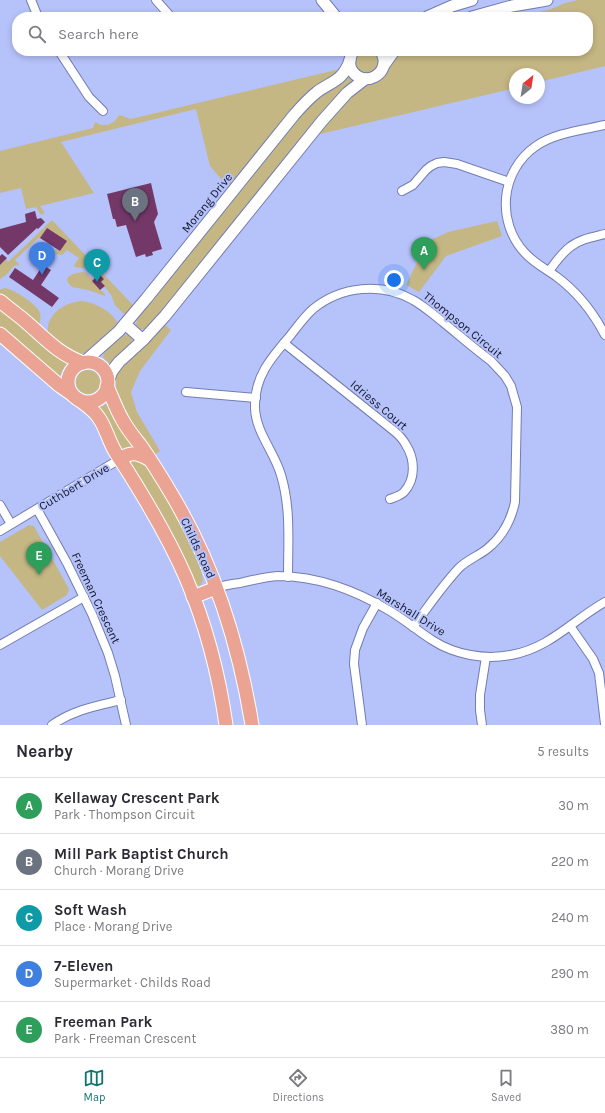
<!DOCTYPE html>
<html lang="en">
<head>
<meta charset="utf-8">
<style>
  body { margin:0; font-family:Karla,sans-serif; background:#f7f7f7; color:#2b2b33 }
  .compass { position:absolute; left:509px; top:68px; width:36px; height:36px; border-radius:50%; background:#fff; box-shadow:0 2px 6px #0003; rotate:30deg }
  .you { position:absolute; left:394px; top:280px; width:14px; height:14px; margin:-10px; border:3px solid #fff; border-radius:50%; background:#1a73e8; box-shadow:0 0 0 6px #1a73e833 }
  .badge { display:grid; place-items:center; width:26px; height:26px; border-radius:50%; background:#0f766e; color:#fff; font-size:13px; font-weight:700 }
  .pin { position:absolute; translate:-50% -33px; filter:drop-shadow(0 1px 2px #0008) }
  .pin::after { content:''; position:absolute; top:21px; width:14px; height:12px; background:inherit; clip-path:polygon(0 0,100% 0,50% 100%) }
  .list { margin:0; padding:0; list-style:none }
  h2 { display:flex; justify-content:space-between; align-items:center; height:52px; margin:0; padding:0 16px; font-size:17px }
  h2 small { font-size:13px; font-weight:400; color:#7c7c81 }
  .list li { display:grid; grid-template-columns:26px 1fr auto; gap:12px; align-items:center; box-sizing:border-box; height:56px; padding:0 16px; border-top:1px solid #e1e1e2 }
  .list b { display:block; font-size:15px; white-space:nowrap }
  .list p { margin:0; font-size:13px; white-space:nowrap; color:#7c7c81 }
  .list em { font-size:13px; font-style:normal; color:#7c7c81 }
  .icon { flex:none; width:22px; height:22px; fill:none; stroke:currentColor; stroke-width:2; stroke-linecap:round; stroke-linejoin:round }
  .map { position:relative; flex:none; width:605px; height:725px; overflow:hidden }
  .search { position:absolute; background:#fff; box-shadow:0 2px 6px #0003; left:12px; right:12px; top:12px; height:44px; display:flex; align-items:center; gap:10px; box-sizing:border-box; padding:0 14px; border-radius:16px; color:#7c7c81; font-size:15px }
  .sheet { height:332px; background:#fff }
  nav { display:flex; justify-content:space-around; align-items:center; box-sizing:border-box; height:56px; border-top:1px solid #e1e1e2; background:#fff; font-size:11px; color:#7c7c81 }
  nav a { display:grid; justify-items:center; gap:2px }
  nav .on { color:#0f766e }
  .map>svg:first-child { display:block }
  .green { fill:#c5b784 }
  .building { fill:#733868 }
  .lines { fill:none; stroke-linecap:round; stroke-linejoin:round }
  .street-casing { stroke:#727db1; stroke-width:10 }
  .secondary-casing { stroke:#727db1; stroke-width:13 }
  .primary-casing { stroke:#fff; stroke-width:15 }
  .street { stroke:#fff; stroke-width:8 }
  .secondary { stroke:#fff; stroke-width:11 }
  .primary { stroke:#eba493; stroke-width:13 }
  .labels { text-anchor:middle; stroke-width:4; stroke-linejoin:round; paint-order:stroke }
  .street-label { font-size:12px; fill:#13162a; stroke:#b6c2fa }
</style>
</head>
<body>
<div class="map">
<svg width="605" height="725" viewBox="0 0 605 725">
  <rect width="100%" height="100%" fill="#b6c2fa"/>
  <g class="green">
    <path d="M578 0H605V66L539 82V74H515V88L316 135 337 109 354 94 364 87 381 80 387 73 395 59 403 51H588V17H492L515 12 533 14 551 9 565 3Z"/>
    <circle cx="367" cy="62" r="12"/>
    <path d="M340 69 333 76 323 82 231 188 222 180 210 166 196 109 61 142 94 193 40 206 45 213 41 215 36 207 26 209 21 188 0 193V151L93 128 95 122C104 128 114 125 119 115L131 119Z"/>
    <path d="M348 75 353 81 156 320C150 325 144 333 136 327V324L139 315 300 114 310 104Z"/>
    <path d="M52 220 131 303 134 307 126 314H124L115 305 111 295 101 282 104 279 99 274 96 278 88 269 75 267 74 265 79 258 67 250 62 255 56 254 55 252 56 249 60 251 66 241 47 228 40 239 38 238 15 260 19 264V265L14 266 6 275 0 279V265L6 259 8 262Z"/>
    <path d="M497 221 502 236 446 256 419 292 406 285 427 242 448 232Z"/>
    <path d="M82 272 86 273 93 280 92 281 105 294V296L88 290 72 287 68 283 67 279 68 277 73 274Z"/>
    <path d="M4 288C12 288 38 305 40 313 41 317 40 324 39 328L0 296V290Z"/>
    <path d="M82 301C96 303 112 311 118 324 110 335 90 354 77 355L48 336C48 331 47 324 50 320 56 308 69 302 82 301Z"/>
    <path d="M0 307 68 362 62 371 59 378 0 328Z"/>
    <path d="M164 324 171 330 140 371 131 392 137 412 160 451 153 456 131 426 117 393 115 376 122 364 139 352Z"/>
    <path d="M129 334 132 337C133 346 125 349 119 355 116 357 113 361 110 364L103 357C104 349 120 335 129 334Z"/>
    <circle cx="88" cy="382" r="12"/>
    <path d="M107 404H108L138 450 123 451 120 449 98 408Z"/>
    <path d="M129 458 146 462 170 500 201 570C202 576 205 583 199 586L195 584 129 461Z"/>
    <path d="M29 525 34 526 69 589 67 595 42 610 0 556V542Z"/>
  </g>
  <g class="building">
    <path d="M151 183 158 214 154 222 162 249 152 252 153 255 146 257 145 254 136 257 126 225 117 227 115 219H113L107 194Z"/>
    <path d="M35 211 37 219 41 218 45 222 38 229 37 228 8 255 0 247V229L26 222 25 214Z"/>
    <path d="M47 228 67 241 60 251 40 238Z"/>
    <path d="M2 254 7 258 0 265V256Z"/>
    <path d="M43 265 51 270 41 285 59 298 52 307 9 277 15 268 33 280Z"/>
    <path d="M99 274 104 279 101 282 105 286 100 290 92 281Z"/>
  </g>
  <g class="lines">
    <defs>
      <g id="street">
        <path d="M31 0 38 17"/>
        <path d="M156 0 171 17"/>
        <path d="M59 51 89 97 103 111"/>
        <path d="M605 125C583 130 554 133 536 146 500 171 496 222 525 253 534 263 546 269 557 277 577 292 593 312 605 335"/>
        <path d="M402 191 413 185 426 170 431 166 437 163 444 162 457 164 509 182"/>
        <path d="M549 271C555 263 561 254 570 247 580 239 593 237 605 234"/>
        <path d="M284 343 394 431C399 435 403 439 406 445 415 459 416 479 404 492 400 496 395 497 390 499"/>
        <path d="M186 392 256 398"/>
        <path d="M0 505 11 524"/>
        <path d="M37 509 67 563 92 614 108 653 115 676 126 725"/>
        <path d="M0 531 120 459"/>
        <path d="M288 577C288 542 291 508 281 475 274 451 256 433 255 408 254 377 271 358 290 336 297 327 304 317 313 309 341 286 382 282 413 300 424 306 434 315 444 323 460 336 475 349 491 361L505 376 511 386 517 407 515 502C511 521 502 537 487 549 478 556 467 560 459 568 442 586 428 607 413 627"/>
        <path d="M216 588C224 585 232 584 240 583 253 580 265 577 278 576 317 576 357 591 390 611 405 620 418 631 432 640 455 655 485 660 511 655 550 648 573 620 605 602"/>
        <path d="M570 626 593 659 599 673 605 724"/>
        <path d="M0 645 84 597"/>
        <path d="M52 725C73 710 96 706 121 700"/>
        <path d="M362 725 354 664 355 650 363 628 377 603"/>
        <path d="M482 725 480 710V695L486 657"/>
      </g>
      <g id="secondary">
        <path d="M322 0 336 17"/>
        <path d="M427 17 452 6 472 0"/>
        <path d="M472 17 512 6 547 0"/>
        <path d="M353 51C350 57 348 63 351 69 362 90 394 74 381 51"/>
        <path d="M384 65 394 51"/>
        <path d="M125 324 143 340"/>
        <path d="M84 362 119 331 146 299 294 115C301 107 308 99 317 92 332 81 343 81 350 60"/>
        <path d="M108 382 112 371 119 362 143 340 165 316 322 121 347 93 365 79"/>
      </g>
      <g id="primary">
        <path d="M0 301C8 308 17 314 25 321 45 338 57 353 83 363"/>
        <path d="M0 334 60 386 73 395"/>
        <circle cx="88" cy="382" r="20"/>
        <path d="M107 386C112 397 116 409 122 419 127 429 134 437 141 446 152 462 162 478 172 495 214 565 239 645 252 725"/>
        <path d="M78 399C86 405 94 410 99 418 106 428 109 442 116 453 142 493 167 534 186 578 206 625 219 675 226 725"/>
        <path d="M120 459C132 451 138 453 150 460"/>
        <path d="M193 597 216 588"/>
      </g>
    </defs>
    <use href="#street" class="street-casing"/>
    <use href="#secondary" class="secondary-casing"/>
    <use href="#primary" class="primary-casing"/>
    <use href="#street" class="street"/>
    <use href="#secondary" class="secondary"/>
    <use href="#primary" class="primary"/>
  </g>
  <g class="labels">
    <g class="street-label">
      <text transform="translate(207 203) rotate(-51)" y="4">Morang Drive</text>
      <text transform="translate(463 325) rotate(39)" y="4">Thompson Circuit</text>
      <text transform="translate(379 405) rotate(40)" y="4">Idriess Court</text>
      <text transform="translate(74 487) rotate(-31)" y="4">Cuthbert Drive</text>
      <text transform="translate(198 548) rotate(65)" y="4">Childs Road</text>
      <text transform="translate(96 598) rotate(65)" y="4">Freeman Crescent</text>
      <text transform="translate(411 612) rotate(32)" y="4">Marshall Drive</text>
    </g>
  </g>
</svg>
<svg class="compass" viewBox="-18 -18 36 36"><path d="M0-13l5 13h-10z" fill="#e53935"/><path d="M0 13l5-13h-10z" fill="#7c7c81"/></svg>
<div class="you"></div>
<div class="pin badge" style="left:424px;top:270px;background:#2e9e5b">A</div>
<div class="pin badge" style="left:135px;top:221px;background:#6b7280">B</div>
<div class="pin badge" style="left:97px;top:282px;background:#0f9aa8">C</div>
<div class="pin badge" style="left:42px;top:275px;background:#3f7fe0">D</div>
<div class="pin badge" style="left:39px;top:575px;background:#2e9e5b">E</div>
<div class="search"><svg class="icon" aria-label="search" viewBox="0 0 24 24"><circle cx="10" cy="10" r="6"/><path d="M15 15l6 6"/></svg>Search here</div>
</div>
<section class="sheet">
<h2>Nearby<small>5 results</small></h2>
<ul class="list">
<li><span class="badge" style="background:#2e9e5b">A</span><div><b>Kellaway Crescent Park</b><p>Park · Thompson Circuit</p></div><em>30 m</em></li>
<li><span class="badge" style="background:#6b7280">B</span><div><b>Mill Park Baptist Church</b><p>Church · Morang Drive</p></div><em>220 m</em></li>
<li><span class="badge" style="background:#0f9aa8">C</span><div><b>Soft Wash</b><p>Place · Morang Drive</p></div><em>240 m</em></li>
<li><span class="badge" style="background:#3f7fe0">D</span><div><b>7-Eleven</b><p>Supermarket · Childs Road</p></div><em>290 m</em></li>
<li><span class="badge" style="background:#2e9e5b">E</span><div><b>Freeman Park</b><p>Park · Freeman Crescent</p></div><em>380 m</em></li>
</ul>
</section>
<nav>
<a class="on"><svg class="icon" aria-label="map" viewBox="0 0 24 24"><path d="M3 6l6-2 6 2 6-2v14l-6 2-6-2-6 2zM9 4v14M15 6v14"/></svg>Map</a>
<a><svg class="icon" aria-label="directions" viewBox="0 0 24 24"><path d="M12 3l9 9-9 9-9-9zM9 14v-3h6M13 9l2 2-2 2"/></svg>Directions</a>
<a><svg class="icon" aria-label="saved" viewBox="0 0 24 24"><path d="M7 4h10v16l-5-4-5 4z"/></svg>Saved</a>
</nav>
</body>
</html>
